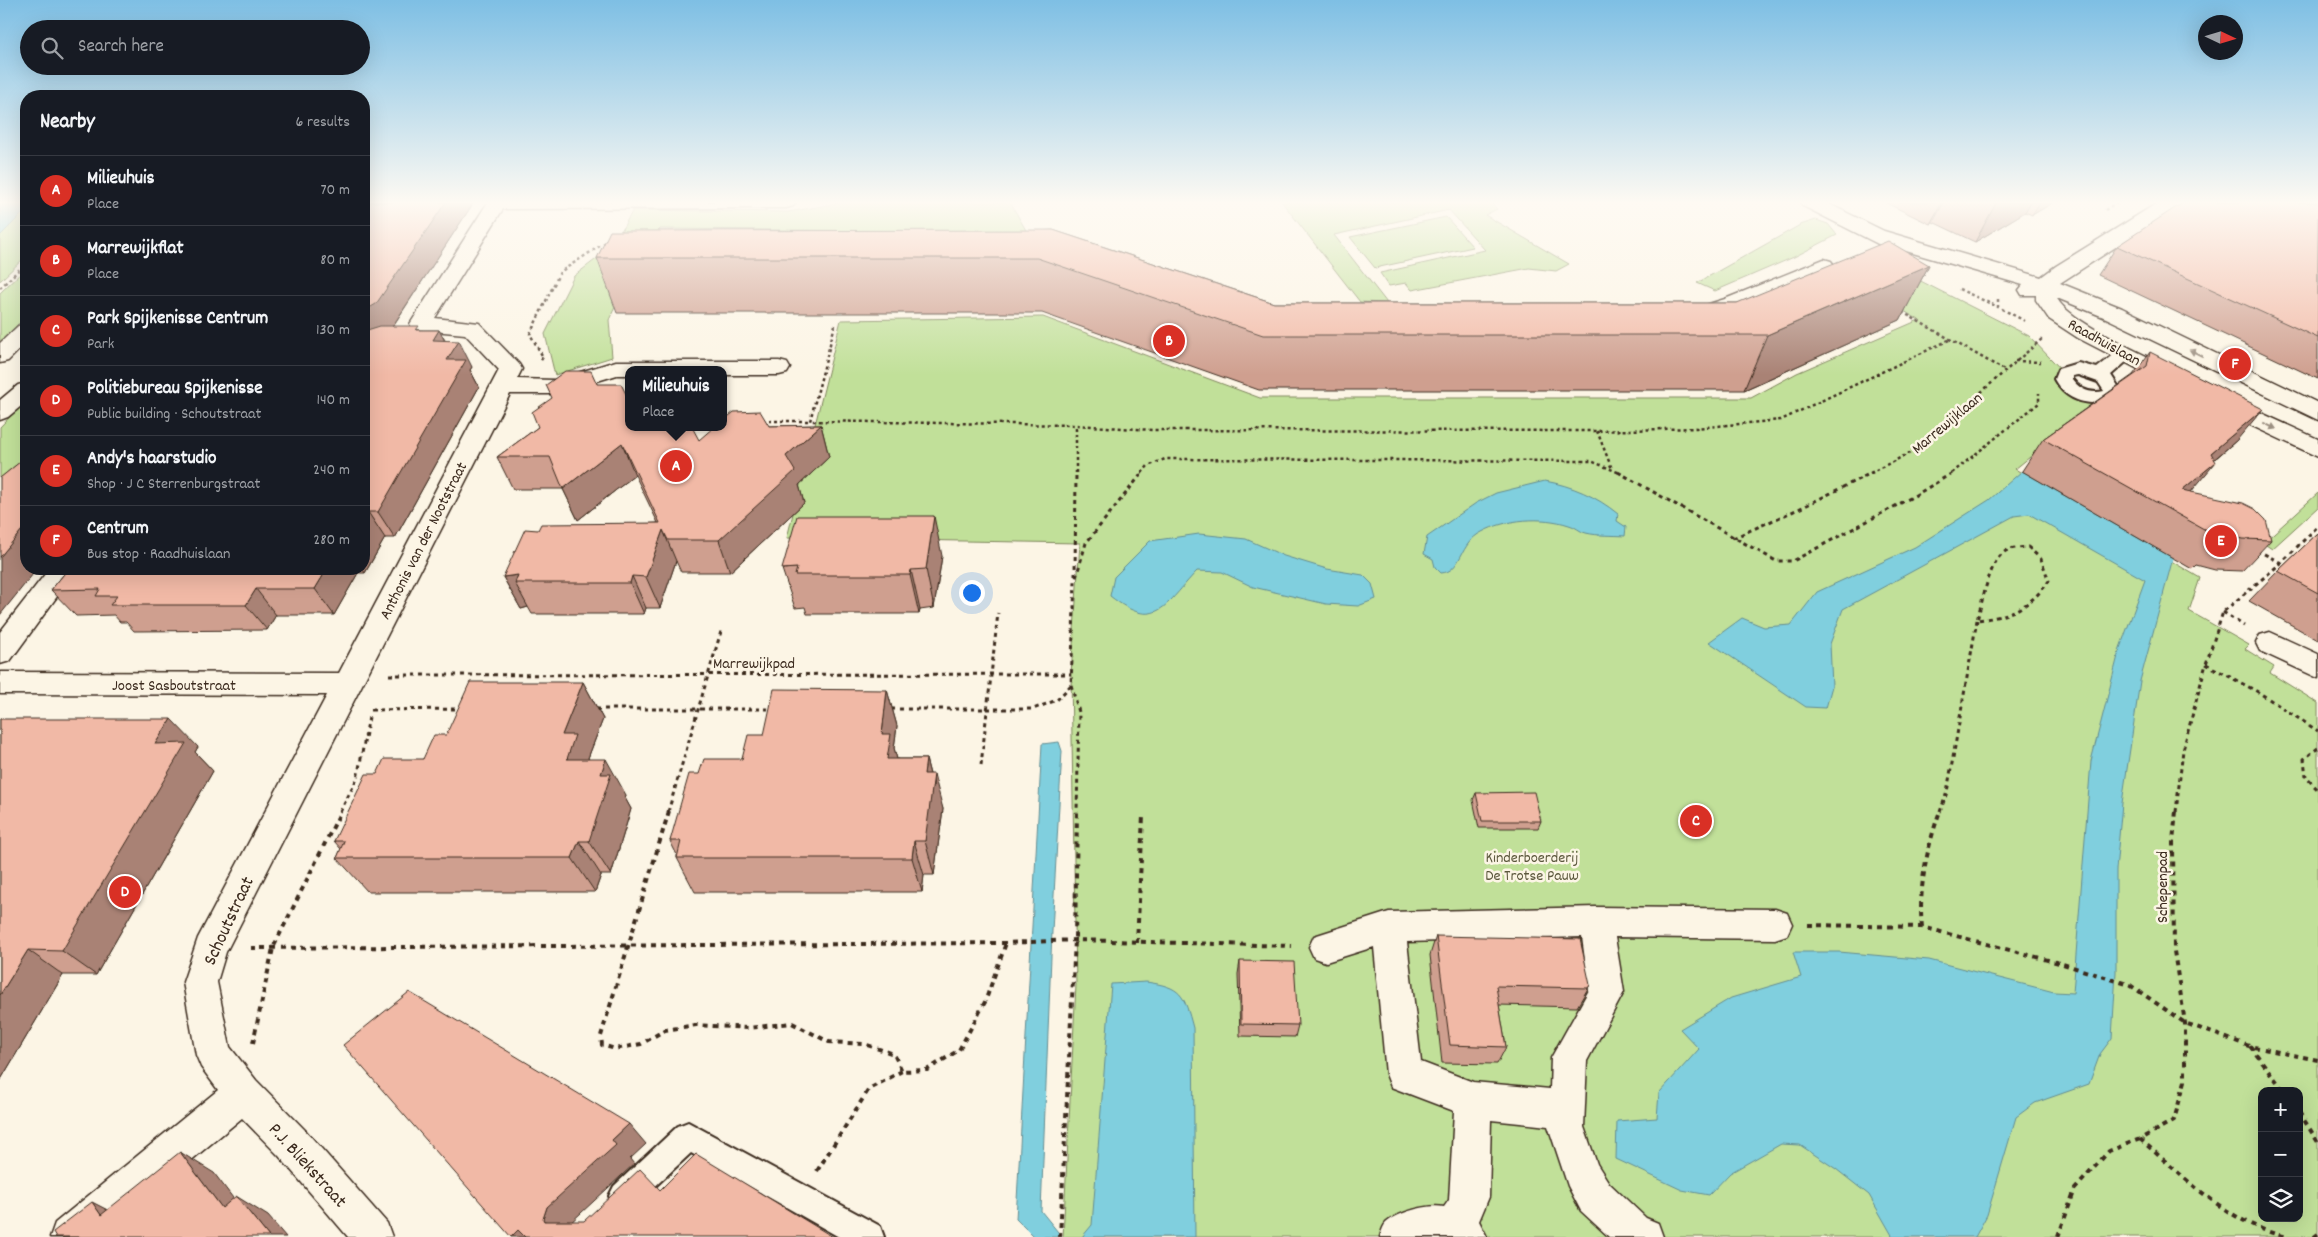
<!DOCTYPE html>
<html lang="en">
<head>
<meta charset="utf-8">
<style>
  body { margin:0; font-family:Dekko,sans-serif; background:#242831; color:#f1f3f6 }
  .controls { position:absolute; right:15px; bottom:15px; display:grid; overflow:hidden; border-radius:10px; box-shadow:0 5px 20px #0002 }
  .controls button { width:45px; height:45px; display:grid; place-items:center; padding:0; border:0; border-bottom:1px solid #363941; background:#171b24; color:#f1f3f6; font:25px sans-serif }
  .compass { position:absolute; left:2198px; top:15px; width:45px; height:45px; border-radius:50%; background:#171b24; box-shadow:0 5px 20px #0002; rotate:94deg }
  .you { position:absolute; left:971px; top:592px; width:18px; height:18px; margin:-12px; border:4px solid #fff; border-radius:50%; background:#1a73e8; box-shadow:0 0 0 8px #1a73e833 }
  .badge { display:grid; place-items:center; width:32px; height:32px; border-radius:50%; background:#d93025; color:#fff; font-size:16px; font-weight:700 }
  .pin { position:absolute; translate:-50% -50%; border:2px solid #fff; box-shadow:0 1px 5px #0006 }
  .popup { position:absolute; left:625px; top:366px; width:102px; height:65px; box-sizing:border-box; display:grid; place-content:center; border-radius:10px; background:#171b24; filter:drop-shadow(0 1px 4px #0005); font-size:16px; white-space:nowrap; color:#9ea1a6 }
  .popup b { font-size:19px; color:#f1f3f6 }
  .popup::after { content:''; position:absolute; left:50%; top:100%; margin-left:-10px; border:10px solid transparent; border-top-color:#171b24 }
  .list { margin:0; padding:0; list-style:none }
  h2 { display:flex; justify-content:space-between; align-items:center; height:65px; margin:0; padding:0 20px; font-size:21px }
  h2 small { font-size:16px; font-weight:400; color:#9ea1a6 }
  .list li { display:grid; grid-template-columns:32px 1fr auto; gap:15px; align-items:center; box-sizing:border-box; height:70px; padding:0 20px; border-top:1px solid #363941 }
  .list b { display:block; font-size:19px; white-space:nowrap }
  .list p { margin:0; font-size:16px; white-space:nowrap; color:#9ea1a6 }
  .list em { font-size:16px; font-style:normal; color:#9ea1a6 }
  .icon { flex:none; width:28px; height:28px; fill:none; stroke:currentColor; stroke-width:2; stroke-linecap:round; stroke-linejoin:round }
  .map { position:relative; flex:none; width:2318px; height:1237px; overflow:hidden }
  .search { position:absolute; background:#171b24; box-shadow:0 5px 20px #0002; left:20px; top:20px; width:350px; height:55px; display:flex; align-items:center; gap:12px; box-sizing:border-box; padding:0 18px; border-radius:28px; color:#9ea1a6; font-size:19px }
  .panel { position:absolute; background:#171b24; box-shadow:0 5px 20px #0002; left:20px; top:90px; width:350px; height:485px; border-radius:20px }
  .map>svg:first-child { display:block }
  .green { fill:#c1e099; stroke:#7e855c; fill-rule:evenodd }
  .water { fill:#80cfde; stroke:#648d91 }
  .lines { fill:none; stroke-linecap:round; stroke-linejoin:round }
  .lane-casing { stroke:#3b2a1e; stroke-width:4 }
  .street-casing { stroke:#3b2a1e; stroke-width:3 }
  .secondary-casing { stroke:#3b2a1e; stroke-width:3 }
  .path-far2 { stroke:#3b2a1e; stroke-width:2.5; stroke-dasharray:3 3; stroke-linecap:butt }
  .path-far1 { stroke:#3b2a1e; stroke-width:3; stroke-dasharray:4 4; stroke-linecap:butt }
  .path { stroke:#3b2a1e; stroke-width:4; stroke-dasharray:5 5; stroke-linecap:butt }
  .lane { fill:#fcf5e5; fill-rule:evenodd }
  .street { fill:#fcf5e5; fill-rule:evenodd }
  .secondary { fill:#fcf5e5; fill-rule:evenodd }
  .wall { fill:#cf9f8f; stroke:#3b2a1e }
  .shaded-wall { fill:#a98274; stroke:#3b2a1e }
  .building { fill:#f1b9a6; stroke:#3b2a1e }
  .oneway { fill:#9c9082 }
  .labels { text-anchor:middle; stroke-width:5; stroke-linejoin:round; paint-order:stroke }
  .street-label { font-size:16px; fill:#3b2a1e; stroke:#fcf5e5 }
  .park-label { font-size:16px; fill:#5c583d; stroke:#fcf5e5 }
  .near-street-label { font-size:19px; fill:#3b2a1e; stroke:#fcf5e5 }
</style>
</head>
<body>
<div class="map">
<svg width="2318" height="1237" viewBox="0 0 2318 1237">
  <rect width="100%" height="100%" fill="#fcf5e5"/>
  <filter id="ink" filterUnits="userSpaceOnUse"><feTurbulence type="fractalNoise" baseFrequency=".02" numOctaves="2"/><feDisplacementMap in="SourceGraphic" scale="10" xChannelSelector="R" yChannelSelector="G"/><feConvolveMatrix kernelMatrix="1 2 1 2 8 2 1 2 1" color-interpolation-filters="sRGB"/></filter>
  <g filter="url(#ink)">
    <g class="green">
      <path d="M845 202H1010L1027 232 660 229 628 279 609 320 612 357 555 375 545 334 574 276 612 247 633 210 788 212Z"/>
      <path d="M1282 202H1490L1497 209 1485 215 1569 264 1556 271 1529 268 1412 290 1406 283 1389 286 1380 273 1485 250 1449 210 1334 235 1387 303 1360 302Z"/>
      <path d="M26 210V256L0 281V236Z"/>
      <path d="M1446 217 1473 247 1375 268 1350 237Z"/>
      <path d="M1816 220 1828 224 1837 235 1794 257 1715 291 1697 283 1800 225Z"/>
      <path d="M26 268V316L0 342V293Z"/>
      <path d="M1895 268 2029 336 2095 405 2015 469 2200 578 2189 611 2249 645 2245 649 2274 667 2270 673 2318 703V1237H1063L1076 985 1071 674 1080 543 787 538 841 320 1043 317 1260 398H1751L1797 373 1919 320 1864 287ZM2262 1091H2299V1218H2262Z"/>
      <path d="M26 400V457L0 478V427Z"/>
      <path d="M2318 493V507L2272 549 2263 543Z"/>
    </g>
    <g class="water">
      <path d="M0 202H26V210L0 236Z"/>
      <path d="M2022 471 2173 558 2140 681 2122 803 2116 870V972L2112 1038 2100 1054 2089 1084 2035 1103 2016 1117 1987 1215 1975 1237H1893L1869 1195 1836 1169 1800 1145 1781 1144 1730 1173 1709 1195 1682 1190 1616 1159 1617 1121 1657 1118 1659 1093 1699 1049 1680 1029 1731 998 1801 977 1793 952H1839L1929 960 2054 992 2073 993 2091 761 2120 648 2145 580 2029 514 2014 516 1843 609 1830 644 1832 686 1826 708 1806 707 1709 642 1742 618 1764 627 1791 625 1817 592 1915 547 1989 500Z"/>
      <path d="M1545 481C1572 486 1596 496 1618 514L1617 521 1626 527 1625 536C1612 535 1598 536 1586 533 1580 532 1575 526 1569 525 1542 516 1506 519 1482 532 1459 543 1462 572 1441 573L1435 567 1433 559 1424 554 1427 537 1476 503 1496 493Z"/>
      <path d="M1199 534 1246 539 1284 556 1327 569 1363 575 1372 584 1376 599 1358 606 1326 604 1253 587 1222 572 1197 571C1165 604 1157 633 1110 596L1114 577 1150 541Z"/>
      <path d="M1059 742 1062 751 1052 931 1041 1211 1062 1237H1034L1016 1219 1042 744Z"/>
      <path d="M1146 982C1182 987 1184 994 1193 1028L1195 1237H1082L1092 1225 1111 984Z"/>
    </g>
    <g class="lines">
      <defs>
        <g id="lane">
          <path d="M2126 349 2132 350 2135 354 2111 375 2122 392 2115 400C2091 407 2067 403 2054 379L2058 369 2078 363 2097 368 2120 350ZM2078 375 2098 382 2104 391C2091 394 2080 390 2072 379V376Z"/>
          <path d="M688 1122 880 1226 884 1237H839L691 1153 634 1206 624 1211 614 1206 609 1196 614 1186 678 1126Z"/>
        </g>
        <g id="street">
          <path d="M488 202H796L793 206 786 208 503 209 435 318 479 323 519 364 522 369 517 379 554 380 616 361H779L787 363 790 368 787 373 779 375H724V370H628V375H617L555 394H510L226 952 217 982 230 1047 256 1080 305 1130 387 1223 392 1237H348L279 1156 242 1118 99 1237H50L55 1223 218 1090 201 1067 196 1055 183 982 198 938 327 695 0 694V672L339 673 499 370 465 334 413 329 410 324Z"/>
          <path d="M1800 202H1825L1884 231 2041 277 2056 266 2159 202H2182L2179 206 2060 283 2122 308 2318 403V420L2106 318 2057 298C2067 322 2159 361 2185 375L2189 380 2185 385 2177 387 2169 385 2078 338 2049 319 2036 300V295H2022L2019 290 2023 285 1899 249 1886 248 1803 206Z"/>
          <path d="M1824 259 1831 261 1834 265 1831 269C1803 282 1719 325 1692 319L1689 314 1692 309 1725 299Z"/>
          <path d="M2222 395 2318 439V457L2214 408 2210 403 2214 398Z"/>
          <path d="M49 569H77L10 661 0 664V632Z"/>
          <path d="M2270 632 2318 654V678L2260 651 2256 643 2260 635Z"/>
          <path d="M1596 907 1775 909 1787 913 1792 924 1787 935 1775 939 1615 937 1624 992 1587 1061 1584 1127 1597 1164 1609 1183 1646 1218 1658 1223 1663 1237H1609L1581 1211 1568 1186 1548 1126 1491 1120 1489 1197 1479 1221 1487 1237H1380C1381 1233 1383 1226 1386 1223 1399 1212 1428 1204 1444 1207L1449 1200 1454 1111 1391 1087 1386 1074 1374 947 1326 962 1314 958 1309 947 1314 936 1389 912ZM1582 937 1589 990 1551 1058 1550 1089 1473 1082 1421 1062 1407 942Z"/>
        </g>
        <g id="secondary">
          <path d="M26 324V343L8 361 0 363V343L18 326Z"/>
          <path d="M26 383V402L8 417 0 420V400L18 385Z"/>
        </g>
      </defs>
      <use href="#lane" class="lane-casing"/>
      <use href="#street" class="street-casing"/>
      <use href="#secondary" class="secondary-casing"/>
      <g class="path-far2">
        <path d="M2105 210 2117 202"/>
        <path d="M0 288 26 263"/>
        <path d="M1959 289 1998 307"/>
        <path d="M1998 299V307L2025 321"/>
        <path d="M1902 312 2006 371"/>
        <path d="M835 325 810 421 1076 425 1152 430 1597 431 1696 428 1781 420 1949 340"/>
        <path d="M541 360 543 357 530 334 560 272 606 242"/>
        <path d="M2015 361 2041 362"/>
        <path d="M763 421H810"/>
        <path d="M1597 431 1612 469"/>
        <path d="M1076 473V425"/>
        <path d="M1142 473 1148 466 1165 459 1591 461 1620 473"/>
        <path d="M1870 473 1914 451 2043 338"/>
        <path d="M1952 473 2039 403V393"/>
      </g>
      <g class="path-far1">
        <path d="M1618 472 1776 561H1793L1914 496 1954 472"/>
        <path d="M1733 538 1803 507 1873 472"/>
        <path d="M2028 547 2041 559 2049 581C2030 607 2009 617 1977 620 1982 603 1989 565 2002 554 2009 547 2019 548 2028 547Z"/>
        <path d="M2257 550 2281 563"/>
        <path d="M1075 576 1076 472"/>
        <path d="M2223 612 2244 626"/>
        <path d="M2206 664 2258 692 2318 731"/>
        <path d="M389 675 1071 674"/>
        <path d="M1071 685 1079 712 1077 812"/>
        <path d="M596 709H772"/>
        <path d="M891 709H1033L1057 700 1071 685 1075 581 1086 543 1143 472"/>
        <path d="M371 710 459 709"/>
        <path d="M2318 748 2304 759 2306 777 2318 790"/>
        <path d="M981 765 998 613"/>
        <path d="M340 812 357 779 369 717"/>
        <path d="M668 812 722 628"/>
        <path d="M1940 812 1947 792 1977 620"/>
        <path d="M2176 812 2183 750 2206 664 2223 612 2281 563 2318 526"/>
      </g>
      <g class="path">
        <path d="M669 811 601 1036 602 1045 615 1049 641 1044 665 1030 696 1025 749 1028 792 1023 829 1042 864 1044 894 1054 902 1071 927 1070 959 1050 985 1002 1006 943"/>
        <path d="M1808 925 1922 927 2063 964 2130 985 2185 1023 2249 1046 2318 1060"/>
        <path d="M1922 927C1918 890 1927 847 1940 811"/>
        <path d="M1137 943 1143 816"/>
        <path d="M251 948 1006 943 1075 940 1292 946"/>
        <path d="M253 1043 273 948 341 811"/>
        <path d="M2250 1046 2284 1091"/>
        <path d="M2299 1112 2318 1142"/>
        <path d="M2140 1139C2184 1177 2229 1224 2287 1237"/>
        <path d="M817 1171 869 1089 902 1071"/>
        <path d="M1060 1237 1075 940 1077 811"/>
        <path d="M2058 1237 2075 1189 2109 1151 2140 1139 2174 1120 2185 1081V1023L2174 951 2173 842 2176 811"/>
        <path d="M2314 1237 2318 1234"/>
      </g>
      <use href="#lane" class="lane"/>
      <use href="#street" class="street"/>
      <use href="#secondary" class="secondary"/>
    </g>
    <g class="wall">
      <path d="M364 202H474L393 326 421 330H439L445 340 472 367 470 370 479 387 395 538H385L365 573H358L334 615H276L267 630 134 631 126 622H120L114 615 76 616 51 590 68 569H364Z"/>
      <path d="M1884 202H2054L2032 215 2025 212 1975 242 1933 222 1930 224Z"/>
      <path d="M2318 202V379L2098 275 2117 246Z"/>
      <path d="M1053 230 1274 303H1737L1929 265 1900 320 1744 390H1259L1042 313H617L597 258Z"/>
      <path d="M2150 352 2237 440 2214 460 2191 492 2271 540 2242 571 2215 570 2196 565 2192 569 2022 471 2043 439 2133 375Z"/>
      <path d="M597 384 628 398 699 440 769 426 821 425 829 457 799 485 804 503 730 572H681L676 561 660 608H646L644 614H532L528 607 521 609 503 577 538 530 658 523 635 475 578 520 563 489H513L497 457Z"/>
      <path d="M2318 533V640L2249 601 2278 571Z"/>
      <path d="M942 556 934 608 920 610 919 614H807L805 607 795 608 782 569Z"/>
      <path d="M583 682 603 719 588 758 626 795 625 798 631 809 611 875H601L595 892H368L337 858 341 849 334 841 377 774 423 759Z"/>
      <path d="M887 690 897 726 894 748 897 759H926L930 774 943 809 934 875H924L922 892H695L677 858V855L670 841 699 774 742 759 764 735Z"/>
      <path d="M0 719 198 747 195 752 213 771 96 975H63L0 1081Z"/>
      <path d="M1476 793 1541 821 1538 828H1479L1473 800Z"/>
      <path d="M1436 936 1590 985 1577 1007 1499 1005 1506 1047 1497 1064 1442 1063 1430 955Z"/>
      <path d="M1240 961 1298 1025 1295 1037 1240 1036 1238 974Z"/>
    </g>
    <g class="shaded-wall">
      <path d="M446 202H474L390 330 364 345V311Z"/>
      <path d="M1942 202H1944L1933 222 1930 224Z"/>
      <path d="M1999 202H2031L2025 212 1975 242 1996 203Z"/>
      <path d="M2040 202H2054L2032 215Z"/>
      <path d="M1929 265 1900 320 1744 390 1767 335Z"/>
      <path d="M439 330 451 353 459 341 472 367 470 370 479 387 395 538 378 512 433 340Z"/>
      <path d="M2263 409 2237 440 2185 484 2211 453Z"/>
      <path d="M821 425 829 457 799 485 804 503 730 572 719 540 786 456Z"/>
      <path d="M622 443 635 475 578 520 563 489Z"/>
      <path d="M2216 462 2190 493 2182 490Z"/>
      <path d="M368 512 385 538 365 573 362 569H364V519Z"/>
      <path d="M934 516 942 556 934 608 926 569Z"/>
      <path d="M26 525V569H37L0 615V557Z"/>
      <path d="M663 530 676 561 660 608 646 577Z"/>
      <path d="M327 569H355L358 573 334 615 315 589Z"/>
      <path d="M911 570 920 610 919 614 910 575Z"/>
      <path d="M518 575 515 583 528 607 521 609 503 577Z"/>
      <path d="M632 576 646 608 644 614 630 583Z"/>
      <path d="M256 589 276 615 267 630 246 605Z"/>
      <path d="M583 682 603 719 588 758 596 771 567 759 562 735Z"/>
      <path d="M887 690 897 726 894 748 900 770 887 759 882 734Z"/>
      <path d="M171 719 198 747 195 752 213 771 96 975 62 951 155 744Z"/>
      <path d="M606 759 626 795 625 798 631 809 611 875 589 841 601 774Z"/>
      <path d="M926 759 933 786 934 774 943 809 934 875 925 841 924 774Z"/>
      <path d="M579 841 601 875 595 892 572 858Z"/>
      <path d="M914 841 924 875 922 892 912 858Z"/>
      <path d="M28 950 63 975 0 1081V995Z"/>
      <path d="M629 1124 646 1144 630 1159 634 1164 568 1225 544 1221 543 1219 547 1207 612 1140Z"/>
      <path d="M180 1152 214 1173 255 1227 222 1208Z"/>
      <path d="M236 1196 268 1216 286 1237H269Z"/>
      <path d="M92 1202 129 1221 101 1215Z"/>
      <path d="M518 1230 527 1237H511Z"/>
    </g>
    <g class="building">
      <path d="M364 202H446L376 304 364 311Z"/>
      <path d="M2184 202H2318V338L2117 246Z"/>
      <path d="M1053 230 1274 303H1737L1888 241 1929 265 1767 335H1263L1037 258H597L610 231Z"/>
      <path d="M380 326H419L416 330H439L433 340 459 341 447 360H466L378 512H368L364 519V428L368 422H364V331Z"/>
      <path d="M2150 352 2263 409 2211 453 2216 462 2182 490 2243 503 2255 509 2266 520 2271 540 2243 539 2224 534 2220 538 2043 439 2147 366Z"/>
      <path d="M565 371H591L597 384H621L628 398V427H692L699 440 714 427H724V420L734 412 760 411 769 426 821 425 786 456 795 471 719 540H668L663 530 646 577 632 576 630 583H515L518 575 503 577 525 529 538 530 541 524 660 523 622 443 563 489 550 457H497L538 427 532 412 552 398 546 385Z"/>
      <path d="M26 457V525L0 557V478Z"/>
      <path d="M797 516H934L926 569 911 570 910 575H795L797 568 782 569Z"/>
      <path d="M2318 533V593L2278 571Z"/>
      <path d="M68 569H327L315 589H256L246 605H110L117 596H96L100 589 51 590Z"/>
      <path d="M470 682H583L562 735H575L567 759H606L601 774H611L589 841H579L572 858H337L344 841H334L366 774H377L384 759H423L434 735H446Z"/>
      <path d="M774 689 887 690 882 734H891L887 759H926L924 774H934L925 841H914L912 858H677L681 841H670L689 774H699L704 759H742L748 735H764Z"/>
      <path d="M0 719H171L155 744 186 743 62 951 28 950 0 995Z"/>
      <path d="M1534 792 1541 821H1482L1476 793Z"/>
      <path d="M1436 936 1580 939 1590 985 1588 988 1496 986 1506 1047 1450 1045Z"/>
      <path d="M1240 961 1294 962 1298 1025 1241 1024Z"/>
      <path d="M409 992 629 1124 612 1140 616 1145 547 1207 543 1219 544 1221H584L640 1169 660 1190 696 1154 833 1237H525L518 1230 511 1237 343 1045Z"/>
      <path d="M180 1152 222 1208 236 1196 269 1237H56L53 1232 92 1202 101 1215Z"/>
    </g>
    <defs><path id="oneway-solid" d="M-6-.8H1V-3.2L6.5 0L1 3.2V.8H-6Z" transform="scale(1.25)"/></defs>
    <g class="oneway">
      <use href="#oneway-solid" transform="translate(2196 353) rotate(-154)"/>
      <use href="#oneway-solid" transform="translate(2270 426) rotate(26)"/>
    </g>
  </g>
  <linearGradient id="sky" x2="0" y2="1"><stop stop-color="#7ebfe4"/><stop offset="0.54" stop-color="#fefaf3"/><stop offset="1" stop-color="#fefaf3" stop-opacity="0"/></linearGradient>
  <rect width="2318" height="375" fill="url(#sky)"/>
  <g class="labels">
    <g class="street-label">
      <text transform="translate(2105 341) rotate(29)" y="6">Raadhuislaan</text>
      <text transform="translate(1946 422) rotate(-40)" y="6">Marrewijklaan</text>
      <text transform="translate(422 540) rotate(-63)" y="6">Anthonis van der Nootstraat</text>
      <text x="754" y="668">Marrewijkpad</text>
      <text x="174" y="690">Joost Sasboutstraat</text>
      <text transform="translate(2161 887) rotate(-90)" y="6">Schepenpad</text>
    </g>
    <g class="park-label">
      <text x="1532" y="862">Kinderboerderij<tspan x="1532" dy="18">De Trotse Pauw</tspan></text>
    </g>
    <g class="near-street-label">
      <text transform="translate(227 920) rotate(-65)" y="7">Schoutstraat</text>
      <text transform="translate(309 1164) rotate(48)" y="7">P.J. Bliekstraat</text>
    </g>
  </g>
</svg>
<div class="controls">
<button>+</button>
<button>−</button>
<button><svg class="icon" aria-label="layers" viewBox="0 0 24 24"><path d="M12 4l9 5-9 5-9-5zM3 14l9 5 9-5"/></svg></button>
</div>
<svg class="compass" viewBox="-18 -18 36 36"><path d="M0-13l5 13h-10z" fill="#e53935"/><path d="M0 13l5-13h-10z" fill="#9ea1a6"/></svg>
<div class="you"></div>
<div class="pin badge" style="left:676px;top:466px">A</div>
<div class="popup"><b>Milieuhuis</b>Place</div>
<div class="pin badge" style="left:1169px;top:341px">B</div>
<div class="pin badge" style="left:1696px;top:821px">C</div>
<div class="pin badge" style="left:125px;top:892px">D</div>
<div class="pin badge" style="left:2221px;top:541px">E</div>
<div class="pin badge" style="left:2235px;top:364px">F</div>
<div class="search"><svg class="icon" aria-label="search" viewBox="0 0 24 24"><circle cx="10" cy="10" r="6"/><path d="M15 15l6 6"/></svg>Search here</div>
<section class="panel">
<h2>Nearby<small>6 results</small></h2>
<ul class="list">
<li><span class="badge">A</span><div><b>Milieuhuis</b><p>Place</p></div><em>70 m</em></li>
<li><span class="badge">B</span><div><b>Marrewijkflat</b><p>Place</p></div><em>80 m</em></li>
<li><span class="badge">C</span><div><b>Park Spijkenisse Centrum</b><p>Park</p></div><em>130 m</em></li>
<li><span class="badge">D</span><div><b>Politiebureau Spijkenisse</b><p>Public building · Schoutstraat</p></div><em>140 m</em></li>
<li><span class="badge">E</span><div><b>Andy's haarstudio</b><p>Shop · J C Sterrenburgstraat</p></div><em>240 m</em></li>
<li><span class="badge">F</span><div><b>Centrum</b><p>Bus stop · Raadhuislaan</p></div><em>280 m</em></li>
</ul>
</section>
</div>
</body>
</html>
